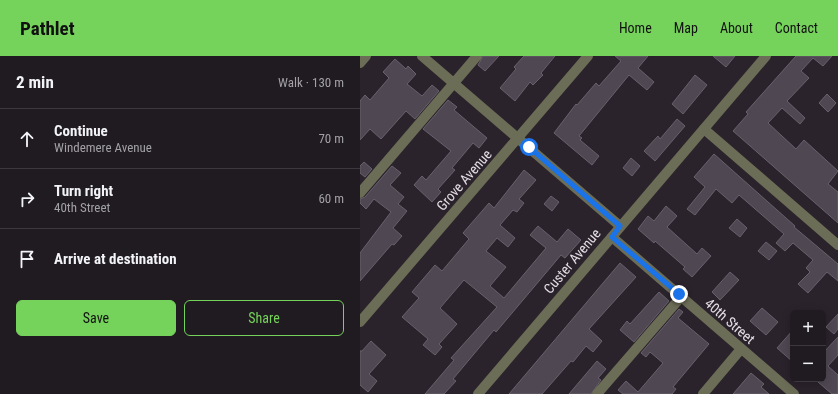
<!DOCTYPE html>
<html lang="en">
<head>
<meta charset="utf-8">
<style>
  body { margin:0; font-family:"Roboto Condensed",sans-serif; background:#28232a; color:#f1f3f6 }
  .controls { position:absolute; right:12px; bottom:12px; display:grid; overflow:hidden; border-radius:6px; box-shadow:0 2px 10px #0003 }
  .controls button { width:36px; height:36px; display:grid; place-items:center; padding:0; border:0; border-bottom:1px solid #3d383f; background:#201a21; color:#f1f3f6; font:20px sans-serif }
  .stop { position:absolute; width:12px; height:12px; margin:-9px; border:3px solid #1a73e8; border-radius:50%; background:#fff }
  .stop.end { background:#1a73e8; border-color:#fff; box-shadow:0 1px 4px #0008 }
  .list { margin:0; padding:0; list-style:none }
  h2 { display:flex; justify-content:space-between; align-items:center; height:52px; margin:0; padding:0 16px; font-size:17px }
  h2 small { font-size:13px; font-weight:400; color:#a2a1a5 }
  .list li { display:grid; grid-template-columns:26px 1fr auto; gap:12px; align-items:center; box-sizing:border-box; height:60px; padding:0 16px; border-top:1px solid #3d383f }
  .list b { display:block; font-size:15px; white-space:nowrap }
  .list p { margin:0; font-size:13px; white-space:nowrap; color:#a2a1a5 }
  .list em { font-size:13px; font-style:normal; color:#a2a1a5 }
  .actions { display:flex; gap:8px; padding:12px 16px }
  .actions a { flex:1; padding:9px 0; border:1px solid #75d25b; border-radius:6px; text-align:center; font-size:14px; color:#75d25b }
  .actions .main { background:#75d25b; color:#111 }
  .icon { flex:none; width:22px; height:22px; fill:none; stroke:currentColor; stroke-width:2; stroke-linecap:round; stroke-linejoin:round }
  .map { position:relative; flex:none; width:478px; height:338px; overflow:hidden }
  header { display:flex; align-items:center; gap:24px; box-sizing:border-box; height:56px; padding:0 20px; background:#75d25b; color:#111 }
  header strong { font-size:19px }
  nav { display:flex; gap:22px; margin-inline-start:auto; font-size:14px }
  main { display:flex }
  aside { flex:1; background:#201a21 }
  .map>svg:first-child { display:block }
  .building { fill:#4f4853; stroke:#68616d }
  .lines { fill:none; stroke-linecap:round; stroke-linejoin:round }
  .minor { stroke:#6c6d56; stroke-width:10 }
  .route { stroke:#1a73e8; stroke-width:5 }
  .labels { text-anchor:middle; stroke-width:3; stroke-linejoin:round; paint-order:stroke }
  .street-label { font-size:14px; fill:#e3dde4; stroke:#2b232c }
</style>
</head>
<body>
<header>
<strong>Pathlet</strong>
<nav><a>Home</a><a>Map</a><a>About</a><a>Contact</a></nav>
</header>
<main>
<aside>
<h2>2 min<small>Walk · 130 m</small></h2>
<ul class="list">
<li><svg class="icon" aria-label="ahead" viewBox="0 0 24 24"><path d="M12 20V5M6 11l6-6 6 6"/></svg><div><b>Continue</b><p>Windemere Avenue</p></div><em>70 m</em></li>
<li><svg class="icon" aria-label="right" viewBox="0 0 24 24"><path d="M7 20v-9h11M14 6l5 5-5 5"/></svg><div><b>Turn right</b><p>40th Street</p></div><em>60 m</em></li>
<li><svg class="icon" aria-label="arrive" viewBox="0 0 24 24"><path d="M6 21V4h12l-3 4 3 4H6"/></svg><div><b>Arrive at destination</b></div></li>
</ul>
<div class="actions"><a class="main">Save</a><a>Share</a></div>
</aside>
<div class="map">
<svg width="478" height="338" viewBox="0 0 478 338">
  <rect width="100%" height="100%" fill="#2b232c"/>
  <g class="building">
    <path d="M123 0H139L125 15 118 9Z"/>
    <path d="M164 0H195L181 17 183 19 173 29 170 26 155 45 140 32 156 13 154 11Z"/>
    <path d="M255 0H288L278 12 294 26 287 34 269 19 219 80 222 82 220 84 239 100 232 109 194 77 216 48 217 49 236 27 239 30 261 5Z"/>
    <path d="M353 0H375L366 11Z"/>
    <path d="M436 0H472L463 10 453 2 441 15 449 22 427 45 445 62 440 68 422 52 408 67 436 93 444 84 478 115 468 128 478 136V167L373 75 388 58 386 56Z"/>
    <path d="M35 3 46 13 48 10 56 18 47 28 62 40 72 29 79 35 55 63 46 55 21 83 10 73 0 84V45L5 39 10 44 29 22 23 16Z"/>
    <path d="M335 19 347 29 323 58 312 48Z"/>
    <path d="M467 38 476 47 468 56 459 47Z"/>
    <path d="M88 44 97 51 94 54 127 82 119 92 113 87 92 112 95 114 78 133 81 136 72 146 54 129 62 120 66 124 91 95 63 73Z"/>
    <path d="M317 63 325 70 295 105 284 95 298 80 300 83Z"/>
    <path d="M354 98 435 170 434 171 478 208V225L467 216 448 237 438 228 450 216 446 212 453 204 433 187 425 195 416 187 424 178 379 139 372 147 356 133 335 159 327 153 345 131 334 121Z"/>
    <path d="M271 102 280 110 272 120 263 112Z"/>
    <path d="M4 106 12 113 5 121 0 117V110Z"/>
    <path d="M32 110 41 117 30 129 44 141 38 148 47 155 33 172 42 180 34 189 32 188 0 225V197L31 156 14 143 6 153 0 147V143L5 141Z"/>
    <path d="M164 114 176 124 159 143 164 147 157 156 153 154 140 169 155 182 148 191 137 182 126 195 146 211 130 230 144 242 186 192 170 179 178 170 197 186 208 173 221 184 205 202 201 199 136 276 134 274 93 323 96 325 84 338H65L94 304 91 302 137 251 104 224 80 252 97 268 79 288 82 291 75 299 63 289 68 283 42 261 59 242 52 236 75 209 82 215 109 183 103 177 129 147 134 152Z"/>
    <path d="M191 140 199 146 192 155 184 148Z"/>
    <path d="M306 150 317 160 307 171 337 198 342 192 351 200 332 221 323 213 325 211 295 185 294 187 278 173 288 160 294 165Z"/>
    <path d="M377 163 387 172 380 181 369 172Z"/>
    <path d="M406 186 417 195 409 204 398 195Z"/>
    <path d="M260 207 276 221 229 273 242 285 233 296 226 290 213 306 211 305 182 338H149Z"/>
    <path d="M370 216 379 224 360 244 352 236Z"/>
    <path d="M299 236 309 245 274 286 260 274 267 265 270 268Z"/>
    <path d="M402 252 418 266 406 279 390 265Z"/>
    <path d="M319 253 323 256 318 262 349 288 313 331 316 333 312 338H263L258 334 266 325 278 336 303 307 290 296 286 301 281 297Z"/>
    <path d="M478 258V273L474 278 466 271Z"/>
    <path d="M433 274V306L417 292Z"/>
    <path d="M478 281V299L468 310 478 319V338H472L458 326 463 323V297Z"/>
    <path d="M11 285 26 299 9 318 17 325 8 336 0 329V295H2Z"/>
    <path d="M237 305 246 313 238 322 241 324 231 338H209Z"/>
    <path d="M391 317 404 328 401 331 409 338H373Z"/>
  </g>
  <g class="lines">
    <g class="minor">
      <path d="M62 0 260 170"/>
      <path d="M0 7 6 0"/>
      <path d="M344 73 478 189"/>
      <path d="M0 137 117 0"/>
      <path d="M252 181 434 338"/>
      <path d="M0 266 228 0"/>
      <path d="M118 338 406 0"/>
      <path d="M237 338 321 241"/>
      <path d="M343 338 381 293"/>
    </g>
  </g>
  <g class="lines">
    <path class="route" d="M169 91 260 170 252 181 319 238"/>
  </g>
  <g class="labels">
    <g class="street-label">
      <text transform="translate(104 124) rotate(-49)" y="5">Grove Avenue</text>
      <text transform="translate(212 205) rotate(-50)" y="5">Custer Avenue</text>
      <text transform="translate(370 265) rotate(41)" y="5">40th Street</text>
    </g>
  </g>
</svg>
<div class="controls">
<button>+</button>
<button>−</button>
</div>
<div class="stop" style="left:169px;top:91px"></div>
<div class="stop end" style="left:319px;top:238px"></div>
</div>
</main>
</body>
</html>
